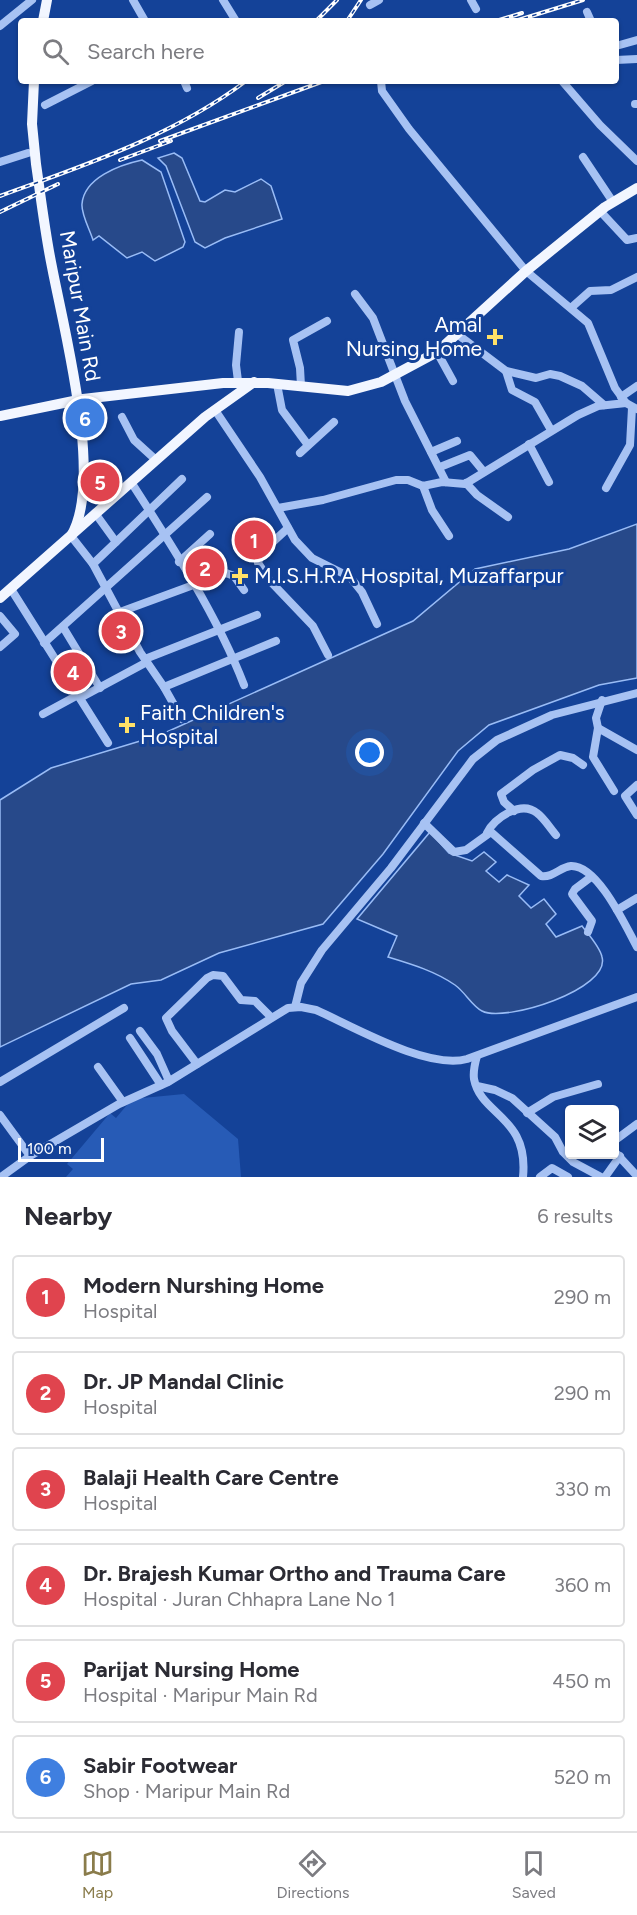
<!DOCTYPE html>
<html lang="en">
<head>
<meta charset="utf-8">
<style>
  body { margin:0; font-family:Figtree,sans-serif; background:#f7f7f7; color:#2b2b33 }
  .controls { position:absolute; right:18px; bottom:18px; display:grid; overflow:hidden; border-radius:6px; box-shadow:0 2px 4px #0004 }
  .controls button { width:54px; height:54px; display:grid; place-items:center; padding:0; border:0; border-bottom:2px solid #e1e1e2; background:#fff; color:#2b2b33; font:30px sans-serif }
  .scale { position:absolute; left:18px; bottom:15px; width:86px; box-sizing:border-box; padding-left:6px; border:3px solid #fff; border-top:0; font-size:16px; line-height:21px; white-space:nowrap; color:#fff; -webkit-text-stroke:4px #144298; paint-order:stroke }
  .you { position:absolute; left:370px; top:753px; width:21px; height:21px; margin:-15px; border:4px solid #fff; border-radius:50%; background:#1a73e8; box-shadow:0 0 0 9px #1a73e833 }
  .badge { display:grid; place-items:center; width:39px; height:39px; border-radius:50%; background:#8a7c4b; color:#fff; font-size:20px; font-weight:700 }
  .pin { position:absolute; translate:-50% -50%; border:3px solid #fff; box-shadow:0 2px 6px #0006 }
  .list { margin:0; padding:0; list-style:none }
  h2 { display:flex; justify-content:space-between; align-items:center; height:78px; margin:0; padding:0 24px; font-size:26px }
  h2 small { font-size:20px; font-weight:400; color:#7c7c81 }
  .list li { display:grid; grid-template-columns:39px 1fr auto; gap:18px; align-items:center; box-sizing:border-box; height:84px; margin:0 12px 12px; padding:0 12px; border:2px solid #e1e1e2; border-radius:6px }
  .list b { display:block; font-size:22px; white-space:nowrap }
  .list p { margin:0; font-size:20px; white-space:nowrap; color:#7c7c81 }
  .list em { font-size:20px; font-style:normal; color:#7c7c81 }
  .icon { flex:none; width:33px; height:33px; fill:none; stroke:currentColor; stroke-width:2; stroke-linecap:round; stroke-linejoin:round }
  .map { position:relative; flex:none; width:637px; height:1177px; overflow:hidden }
  .search { position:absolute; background:#fff; box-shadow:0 2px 4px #0004; left:18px; right:18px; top:18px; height:66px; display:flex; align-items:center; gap:15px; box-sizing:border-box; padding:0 21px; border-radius:6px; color:#7c7c81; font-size:22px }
  .sheet { height:654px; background:#fff }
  nav { display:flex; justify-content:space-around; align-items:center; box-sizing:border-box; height:84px; border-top:2px solid #e1e1e2; background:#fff; font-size:16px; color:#7c7c81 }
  nav a { display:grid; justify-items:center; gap:3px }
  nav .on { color:#8a7c4b }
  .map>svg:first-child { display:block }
  .green { fill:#275bb6 }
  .water { fill:#27498a; stroke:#99bcf6; stroke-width:1.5 }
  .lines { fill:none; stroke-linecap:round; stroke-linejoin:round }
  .minor { stroke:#a7c2f3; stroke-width:8 }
  .major { stroke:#f2f6ff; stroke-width:10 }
  .rail-casing { stroke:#fff; stroke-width:4 }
  .rail { stroke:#144298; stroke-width:1.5; stroke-dasharray:4.5; stroke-linecap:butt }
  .poi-dot { fill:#ffe068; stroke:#144298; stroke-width:2 }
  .labels { text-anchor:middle; stroke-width:6; stroke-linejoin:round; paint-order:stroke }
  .street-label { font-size:21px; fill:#fff; stroke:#144298 }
  .poi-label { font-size:21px; fill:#fff; stroke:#144298; text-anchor:start }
</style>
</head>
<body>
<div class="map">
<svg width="637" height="1177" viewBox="0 0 637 1177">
  <rect width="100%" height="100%" fill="#144298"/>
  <path class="green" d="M184 1094 238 1139 241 1177H66L73 1169 67 1164 110 1113 116 1118 132 1099Z"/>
  <g class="water">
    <path d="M174 153 182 158 200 201 205 202 225 190 235 192 261 179 271 186 282 219 225 238 205 248 195 242 166 166 158 158Z"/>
    <path d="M142 160 161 172 185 242 183 247 155 261 142 252 127 258 99 236 93 240C90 230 81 214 82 204 84 178 119 165 142 160Z"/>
    <path d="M637 524V678L599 685 489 725 458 751 383 854 323 924 219 953 161 980 131 984 0 1047V800L51 768 160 735 413 621 475 569 569 549Z"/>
    <path d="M430 832 449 853 472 861 484 852 496 862 486 871 499 882 507 875 529 885 519 896 531 908 544 899 556 914 546 924 556 937 582 926C588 934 600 947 602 957 611 989 505 1023 482 1011 472 1006 465 992 455 985 435 971 411 964 388 957L397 936 357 919Z"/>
  </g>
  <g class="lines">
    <g class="minor">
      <path d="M133 0 145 21"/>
      <path d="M223 0 236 21"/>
      <path d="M471 0 476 9"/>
      <path d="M370 5 379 0"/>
      <path d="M587 12 591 21"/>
      <path d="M0 26 32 0"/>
      <path d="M616 46 637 40"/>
      <path d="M616 60 637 59"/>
      <path d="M184 81 187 88"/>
      <path d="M381 81 382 91 409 129 526 271 588 323 615 388 626 403 637 409"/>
      <path d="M562 81 600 125 637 161"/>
      <path d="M635 104H637"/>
      <path d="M45 105 92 81"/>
      <path d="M583 157 613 202"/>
      <path d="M0 162 28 153"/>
      <path d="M600 211 627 240 637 238"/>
      <path d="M355 294 373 318 405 401 446 482"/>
      <path d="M572 307 590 291 611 290 637 277"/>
      <path d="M457 334 506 371 536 378 550 374 560 376 582 386 604 405"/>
      <path d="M437 352 453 381"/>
      <path d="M506 371 512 390 535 402 551 430"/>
      <path d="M238 381 236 365 239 332"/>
      <path d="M277 384 282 410 308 445"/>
      <path d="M301 386 300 368 293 340 327 321"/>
      <path d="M621 397 637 386"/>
      <path d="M215 410 260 477 295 540 312 558 350 577 362 592 377 624"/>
      <path d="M122 417 134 440 156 460"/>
      <path d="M529 444 549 482"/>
      <path d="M431 452 457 441"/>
      <path d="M300 453 334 422"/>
      <path d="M440 467 470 455 484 472"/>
      <path d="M131 482C171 544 218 617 244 685"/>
      <path d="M466 483 477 495 508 517"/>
      <path d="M423 486 432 510 449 536"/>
      <path d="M606 488 630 445 632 408"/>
      <path d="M278 508 323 500 396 480H408L423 486 442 482 465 484 578 415 598 406 626 403"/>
      <path d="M95 513 116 542"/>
      <path d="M288 528 261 553 258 563 271 582 313 626 328 655"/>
      <path d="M71 536 93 564 140 652 164 687 182 719"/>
      <path d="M179 562 210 534"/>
      <path d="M93 564 182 479"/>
      <path d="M11 589 108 743"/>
      <path d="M120 612 226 573 234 576 244 590"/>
      <path d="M0 616 15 634 0 647"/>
      <path d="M63 627 100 688"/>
      <path d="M44 643 207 497"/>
      <path d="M145 659 257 615"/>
      <path d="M164 687 276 641"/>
      <path d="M80 698 147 662"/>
      <path d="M602 700 596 718 598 728 637 750"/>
      <path d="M43 714 78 695"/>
      <path d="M598 728 593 757 614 791"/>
      <path d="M637 785 625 796 637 815"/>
      <path d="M514 811 504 802 501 794 533 770 560 755 573 758 583 765"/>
      <path d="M424 823 454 852 466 850 491 832 541 876C553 878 560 867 571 866 598 865 626 927 637 947"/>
      <path d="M487 833C494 818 521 800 537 813 544 818 550 828 556 835"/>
      <path d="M617 910 637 898"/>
      <path d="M588 932 592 921 572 894 575 889 591 877"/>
      <path d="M295 1007 301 983 322 950 391 868 473 759 497 740 552 715 637 693"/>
      <path d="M140 1031 157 1054 169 1081"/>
      <path d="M130 1038 161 1085"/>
      <path d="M477 1056C475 1063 473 1072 474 1079 481 1116 529 1116 523 1177"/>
      <path d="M197 1064 172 1031 166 1018 207 978 213 975 223 976 241 1000 255 1001 271 1017"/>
      <path d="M98 1067 123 1102"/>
      <path d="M0 1082 124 1008"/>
      <path d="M477 1086 495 1090 512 1098 555 1137 563 1152 573 1162 601 1177"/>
      <path d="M527 1113 553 1097 598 1084"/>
      <path d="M0 1115 30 1156"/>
      <path d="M614 1141 637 1124"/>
      <path d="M614 1151 637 1176"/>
      <path d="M1 1177 30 1156 119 1104 168 1082 288 1008 301 1007 316 1010C354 1027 428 1070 467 1059L637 997"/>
      <path d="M540 1177 552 1168 568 1177"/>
      <path d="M605 1177 620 1156"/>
    </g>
    <g class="major">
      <path d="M43 21 47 0"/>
      <path d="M34 81 32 124 36 164C41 198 45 233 52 267 64 330 104 481 71 536"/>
      <path d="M0 416 83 399 223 383H268L348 391 381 382 437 352 526 271 605 207 637 188"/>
      <path d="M0 598 205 417 254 382"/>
    </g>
    <defs>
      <g id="rail">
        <path d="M316 21 337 0"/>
        <path d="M347 21 361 0"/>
        <path d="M496 21 522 13"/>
        <path d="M515 21 583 0"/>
        <path d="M258 98 286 81"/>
        <path d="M160 141 324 81"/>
        <path d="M120 160 171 141"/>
        <path d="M0 196C85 165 173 136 246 81"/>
        <path d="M0 212 58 184"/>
      </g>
    </defs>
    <use href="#rail" class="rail-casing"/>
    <use href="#rail" class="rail"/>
  </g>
  <g class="poi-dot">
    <path d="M492 328h6v6h6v6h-6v6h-6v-6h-6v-6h6z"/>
    <path d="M237 567h6v6h6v6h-6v6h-6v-6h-6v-6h6z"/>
    <path d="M124 716h6v6h6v6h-6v6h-6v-6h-6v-6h6z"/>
  </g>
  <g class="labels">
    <g class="street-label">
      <text transform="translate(80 306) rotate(80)" y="7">Maripur Main Rd</text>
    </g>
    <g class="poi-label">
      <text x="482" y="332" text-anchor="end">Amal<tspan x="482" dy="24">Nursing Home</tspan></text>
      <text x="254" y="583">M.I.S.H.R.A Hospital, Muzaffarpur</text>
      <text x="140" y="720">Faith Children's<tspan x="140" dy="24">Hospital</tspan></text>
    </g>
  </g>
</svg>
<div class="controls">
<button><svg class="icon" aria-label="layers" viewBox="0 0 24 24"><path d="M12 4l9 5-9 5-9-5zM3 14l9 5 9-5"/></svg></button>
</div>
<div class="scale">100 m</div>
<div class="you"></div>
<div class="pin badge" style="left:254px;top:540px;background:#e0444e">1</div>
<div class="pin badge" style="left:205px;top:568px;background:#e0444e">2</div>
<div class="pin badge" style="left:121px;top:631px;background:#e0444e">3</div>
<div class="pin badge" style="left:73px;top:672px;background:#e0444e">4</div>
<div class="pin badge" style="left:100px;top:482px;background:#e0444e">5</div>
<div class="pin badge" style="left:85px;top:418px;background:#3f7fe0">6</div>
<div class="search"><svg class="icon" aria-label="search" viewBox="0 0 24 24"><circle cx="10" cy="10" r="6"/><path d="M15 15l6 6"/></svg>Search here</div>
</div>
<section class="sheet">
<h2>Nearby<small>6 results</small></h2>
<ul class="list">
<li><span class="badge" style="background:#e0444e">1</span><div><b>Modern Nurshing Home</b><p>Hospital</p></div><em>290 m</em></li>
<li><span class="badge" style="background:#e0444e">2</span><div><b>Dr. JP Mandal Clinic</b><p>Hospital</p></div><em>290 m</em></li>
<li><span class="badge" style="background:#e0444e">3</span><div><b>Balaji Health Care Centre</b><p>Hospital</p></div><em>330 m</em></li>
<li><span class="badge" style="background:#e0444e">4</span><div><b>Dr. Brajesh Kumar Ortho and Trauma Care</b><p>Hospital · Juran Chhapra Lane No 1</p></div><em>360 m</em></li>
<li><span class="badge" style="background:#e0444e">5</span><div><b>Parijat Nursing Home</b><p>Hospital · Maripur Main Rd</p></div><em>450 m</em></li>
<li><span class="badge" style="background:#3f7fe0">6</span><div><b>Sabir Footwear</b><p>Shop · Maripur Main Rd</p></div><em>520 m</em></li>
</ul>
</section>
<nav>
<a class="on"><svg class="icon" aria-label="map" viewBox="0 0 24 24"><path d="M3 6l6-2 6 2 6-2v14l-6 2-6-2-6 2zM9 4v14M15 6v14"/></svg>Map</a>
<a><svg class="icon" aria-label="directions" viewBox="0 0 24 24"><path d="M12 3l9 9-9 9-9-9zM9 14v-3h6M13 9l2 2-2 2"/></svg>Directions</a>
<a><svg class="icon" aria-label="saved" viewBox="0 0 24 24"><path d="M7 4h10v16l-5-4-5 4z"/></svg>Saved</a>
</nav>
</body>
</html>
